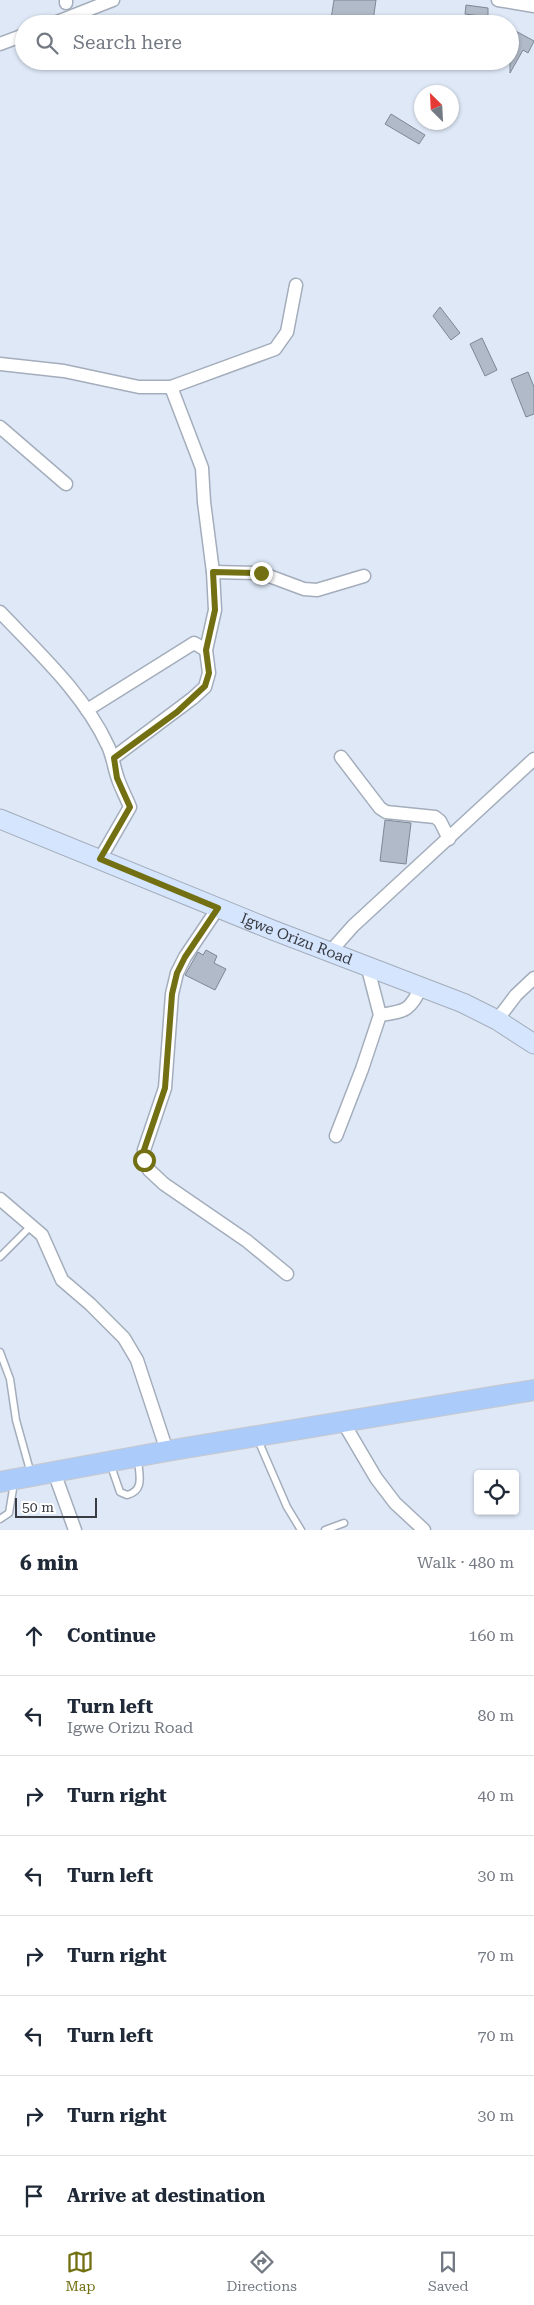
<!DOCTYPE html>
<html lang="en">
<head>
<meta charset="utf-8">
<style>
  body { margin:0; font-family:"Roboto Serif",serif; background:#f2f2f3; color:#1f2937 }
  .controls { position:absolute; right:15px; bottom:15px; display:grid; overflow:hidden; border-radius:5px; box-shadow:0 1px 4px #0004 }
  .controls button { width:45px; height:45px; display:grid; place-items:center; padding:0; border:0; border-bottom:1px solid #e0e1e3; background:#fff; color:#1f2937; font:25px sans-serif }
  .compass { position:absolute; left:414px; top:85px; width:45px; height:45px; border-radius:50%; background:#fff; box-shadow:0 1px 4px #0004; rotate:336deg }
  .scale { position:absolute; left:15px; bottom:12px; width:82px; box-sizing:border-box; padding-left:5px; border:2px solid #393c42; border-top:0; font-size:14px; line-height:18px; white-space:nowrap; color:#393c42; -webkit-text-stroke:4px #fff; paint-order:stroke }
  .stop { position:absolute; width:15px; height:15px; margin:-11px; border:4px solid #727012; border-radius:50%; background:#fff }
  .stop.end { background:#727012; border-color:#fff; box-shadow:0 1px 5px #0008 }
  .list { margin:0; padding:0; list-style:none }
  h2 { display:flex; justify-content:space-between; align-items:center; height:65px; margin:0; padding:0 20px; font-size:21px }
  h2 small { font-size:16px; font-weight:400; color:#747a83 }
  .list li { display:grid; grid-template-columns:32px 1fr auto; gap:15px; align-items:center; box-sizing:border-box; height:80px; padding:0 20px; border-top:1px solid #e0e1e3 }
  .list b { display:block; font-size:19px; white-space:nowrap }
  .list p { margin:0; font-size:16px; white-space:nowrap; color:#747a83 }
  .list em { font-size:16px; font-style:normal; color:#747a83 }
  .icon { flex:none; width:28px; height:28px; fill:none; stroke:currentColor; stroke-width:2; stroke-linecap:round; stroke-linejoin:round }
  .map { position:relative; flex:none; width:534px; height:1530px; overflow:hidden }
  .search { position:absolute; background:#fff; box-shadow:0 1px 4px #0004; left:15px; right:15px; top:15px; height:55px; display:flex; align-items:center; gap:12px; box-sizing:border-box; padding:0 18px; border-radius:28px; color:#747a83; font-size:19px }
  .sheet { height:705px; background:#fff }
  nav { display:flex; justify-content:space-around; align-items:center; box-sizing:border-box; height:70px; border-top:1px solid #e0e1e3; background:#fff; font-size:14px; color:#747a83 }
  nav a { display:grid; justify-items:center; gap:2px }
  nav .on { color:#727012 }
  .map>svg:first-child { display:block }
  .building { fill:#b1bac8; stroke:#7e8794 }
  .lines { fill:none; stroke-linecap:round; stroke-linejoin:round }
  .service-casing { stroke:#a4adbb; stroke-width:9 }
  .minor-casing { stroke:#a4adbb; stroke-width:15 }
  .secondary-casing { stroke:#a4adbb; stroke-width:21 }
  .primary-casing { stroke:#c8c8ca; stroke-width:22 }
  .service { stroke:#fff; stroke-width:6 }
  .minor { stroke:#fff; stroke-width:12 }
  .secondary { stroke:#d5e5fd; stroke-width:19 }
  .primary { stroke:#abcbfb; stroke-width:20 }
  .route { stroke:#727012; stroke-width:6 }
  .labels { text-anchor:middle; stroke-width:4; stroke-linejoin:round; paint-order:stroke }
  .street-label { font-size:15px; fill:#393c42; stroke:#fff }
</style>
</head>
<body>
<div class="map">
<svg width="534" height="1530" viewBox="0 0 534 1530">
  <rect width="100%" height="100%" fill="#dee8f6"/>
  <g class="building">
    <path d="M334 0H376L373 21 331 19Z"/>
    <path d="M466 5 488 8V17L465 14Z"/>
    <path d="M510 28 534 41 528 53 523 50 510 73Z"/>
    <path d="M391 114 425 135 419 144 385 124Z"/>
    <path d="M440 307 460 333 451 340 433 316Z"/>
    <path d="M482 338 497 370 485 376 470 344Z"/>
    <path d="M528 372 534 387V414L526 417 511 379Z"/>
    <path d="M385 820 411 823 406 864 380 861Z"/>
    <path d="M206 950 217 956 214 963 226 969 215 990 185 975 198 952 203 955Z"/>
  </g>
  <g class="lines">
    <defs>
      <g id="service">
        <path d="M0 1257 31 1226"/>
        <path d="M0 1352 10 1379 16 1420 31 1474"/>
        <path d="M258 1440 287 1507 301 1530"/>
        <path d="M110 1463 120 1492 127 1495C145 1491 139 1474 138 1460"/>
        <path d="M0 1519 9 1513 14 1483"/>
        <path d="M325 1530 344 1523"/>
      </g>
      <g id="minor">
        <path d="M498 0 534 6"/>
        <path d="M66 3V0"/>
        <path d="M52 24 113 0"/>
        <path d="M0 44 24 35"/>
        <path d="M0 364 64 371 139 387H171L275 349 287 332 296 285"/>
        <path d="M0 427 66 484"/>
        <path d="M213 572 261 573 304 589 317 590 364 576"/>
        <path d="M0 612C39 653 84 694 108 746 113 757 114 768 118 779 121 788 126 797 130 807L100 859"/>
        <path d="M87 710 194 643 206 650"/>
        <path d="M341 757 380 808 386 812 435 817 440 821 449 839"/>
        <path d="M113 758 193 698 205 687 209 673 206 650 215 610 213 572 204 502 202 468 171 387"/>
        <path d="M218 908 185 957 177 973 172 994 165 1088 144 1150V1160L149 1170 164 1184 247 1241 287 1274"/>
        <path d="M330 952 353 926 534 759"/>
        <path d="M380 1015C407 1011 409 1011 422 986"/>
        <path d="M497 1020 516 995 534 978"/>
        <path d="M336 1136 362 1069 380 1015 367 965"/>
        <path d="M0 1199 42 1235 62 1280 90 1304 124 1338 137 1360 167 1451"/>
        <path d="M343 1422 376 1478 395 1503 424 1530"/>
        <path d="M54 1472 75 1530"/>
      </g>
      <g id="secondary">
        <path id="s1" d="M0 819 270 929 463 1003 497 1020 534 1044"/>
      </g>
      <path id="primary" d="M0 1482 167 1451 534 1390"/>
    </defs>
    <use href="#service" class="service-casing"/>
    <use href="#minor" class="minor-casing"/>
    <use href="#secondary" class="secondary-casing"/>
    <use href="#primary" class="primary-casing"/>
    <use href="#service" class="service"/>
    <use href="#minor" class="minor"/>
    <use href="#secondary" class="secondary"/>
    <use href="#primary" class="primary"/>
  </g>
  <g class="lines">
    <path class="route" d="M144 1160V1150L165 1088 172 994 177 973 185 957 218 908 100 859 130 807 117 778 114 758 177 712 205 686 209 673 206 650 215 610 213 572 261 573"/>
  </g>
  <g class="labels">
    <g class="street-label">
      <text dy="5" stroke="none"><textPath href="#s1" startOffset="320">Igwe Orizu Road</textPath></text>
    </g>
  </g>
</svg>
<div class="controls">
<button><svg class="icon" aria-label="locate" viewBox="0 0 24 24"><circle cx="12" cy="12" r="6"/><path d="M12 2v4M12 18v4M2 12h4M18 12h4"/></svg></button>
</div>
<svg class="compass" viewBox="-18 -18 36 36"><path d="M0-13l5 13h-10z" fill="#e53935"/><path d="M0 13l5-13h-10z" fill="#747a83"/></svg>
<div class="scale">50 m</div>
<div class="stop" style="left:144px;top:1160px"></div>
<div class="stop end" style="left:261px;top:573px"></div>
<div class="search"><svg class="icon" aria-label="search" viewBox="0 0 24 24"><circle cx="10" cy="10" r="6"/><path d="M15 15l6 6"/></svg>Search here</div>
</div>
<section class="sheet">
<h2>6 min<small>Walk · 480 m</small></h2>
<ul class="list">
<li><svg class="icon" aria-label="ahead" viewBox="0 0 24 24"><path d="M12 20V5M6 11l6-6 6 6"/></svg><div><b>Continue</b></div><em>160 m</em></li>
<li><svg class="icon" aria-label="left" viewBox="0 0 24 24"><path d="M17 20v-9H6M10 6l-5 5 5 5"/></svg><div><b>Turn left</b><p>Igwe Orizu Road</p></div><em>80 m</em></li>
<li><svg class="icon" aria-label="right" viewBox="0 0 24 24"><path d="M7 20v-9h11M14 6l5 5-5 5"/></svg><div><b>Turn right</b></div><em>40 m</em></li>
<li><svg class="icon" aria-label="left" viewBox="0 0 24 24"><path d="M17 20v-9H6M10 6l-5 5 5 5"/></svg><div><b>Turn left</b></div><em>30 m</em></li>
<li><svg class="icon" aria-label="right" viewBox="0 0 24 24"><path d="M7 20v-9h11M14 6l5 5-5 5"/></svg><div><b>Turn right</b></div><em>70 m</em></li>
<li><svg class="icon" aria-label="left" viewBox="0 0 24 24"><path d="M17 20v-9H6M10 6l-5 5 5 5"/></svg><div><b>Turn left</b></div><em>70 m</em></li>
<li><svg class="icon" aria-label="right" viewBox="0 0 24 24"><path d="M7 20v-9h11M14 6l5 5-5 5"/></svg><div><b>Turn right</b></div><em>30 m</em></li>
<li><svg class="icon" aria-label="arrive" viewBox="0 0 24 24"><path d="M6 21V4h12l-3 4 3 4H6"/></svg><div><b>Arrive at destination</b></div></li>
</ul>
</section>
<nav>
<a class="on"><svg class="icon" aria-label="map" viewBox="0 0 24 24"><path d="M3 6l6-2 6 2 6-2v14l-6 2-6-2-6 2zM9 4v14M15 6v14"/></svg>Map</a>
<a><svg class="icon" aria-label="directions" viewBox="0 0 24 24"><path d="M12 3l9 9-9 9-9-9zM9 14v-3h6M13 9l2 2-2 2"/></svg>Directions</a>
<a><svg class="icon" aria-label="saved" viewBox="0 0 24 24"><path d="M7 4h10v16l-5-4-5 4z"/></svg>Saved</a>
</nav>
</body>
</html>
